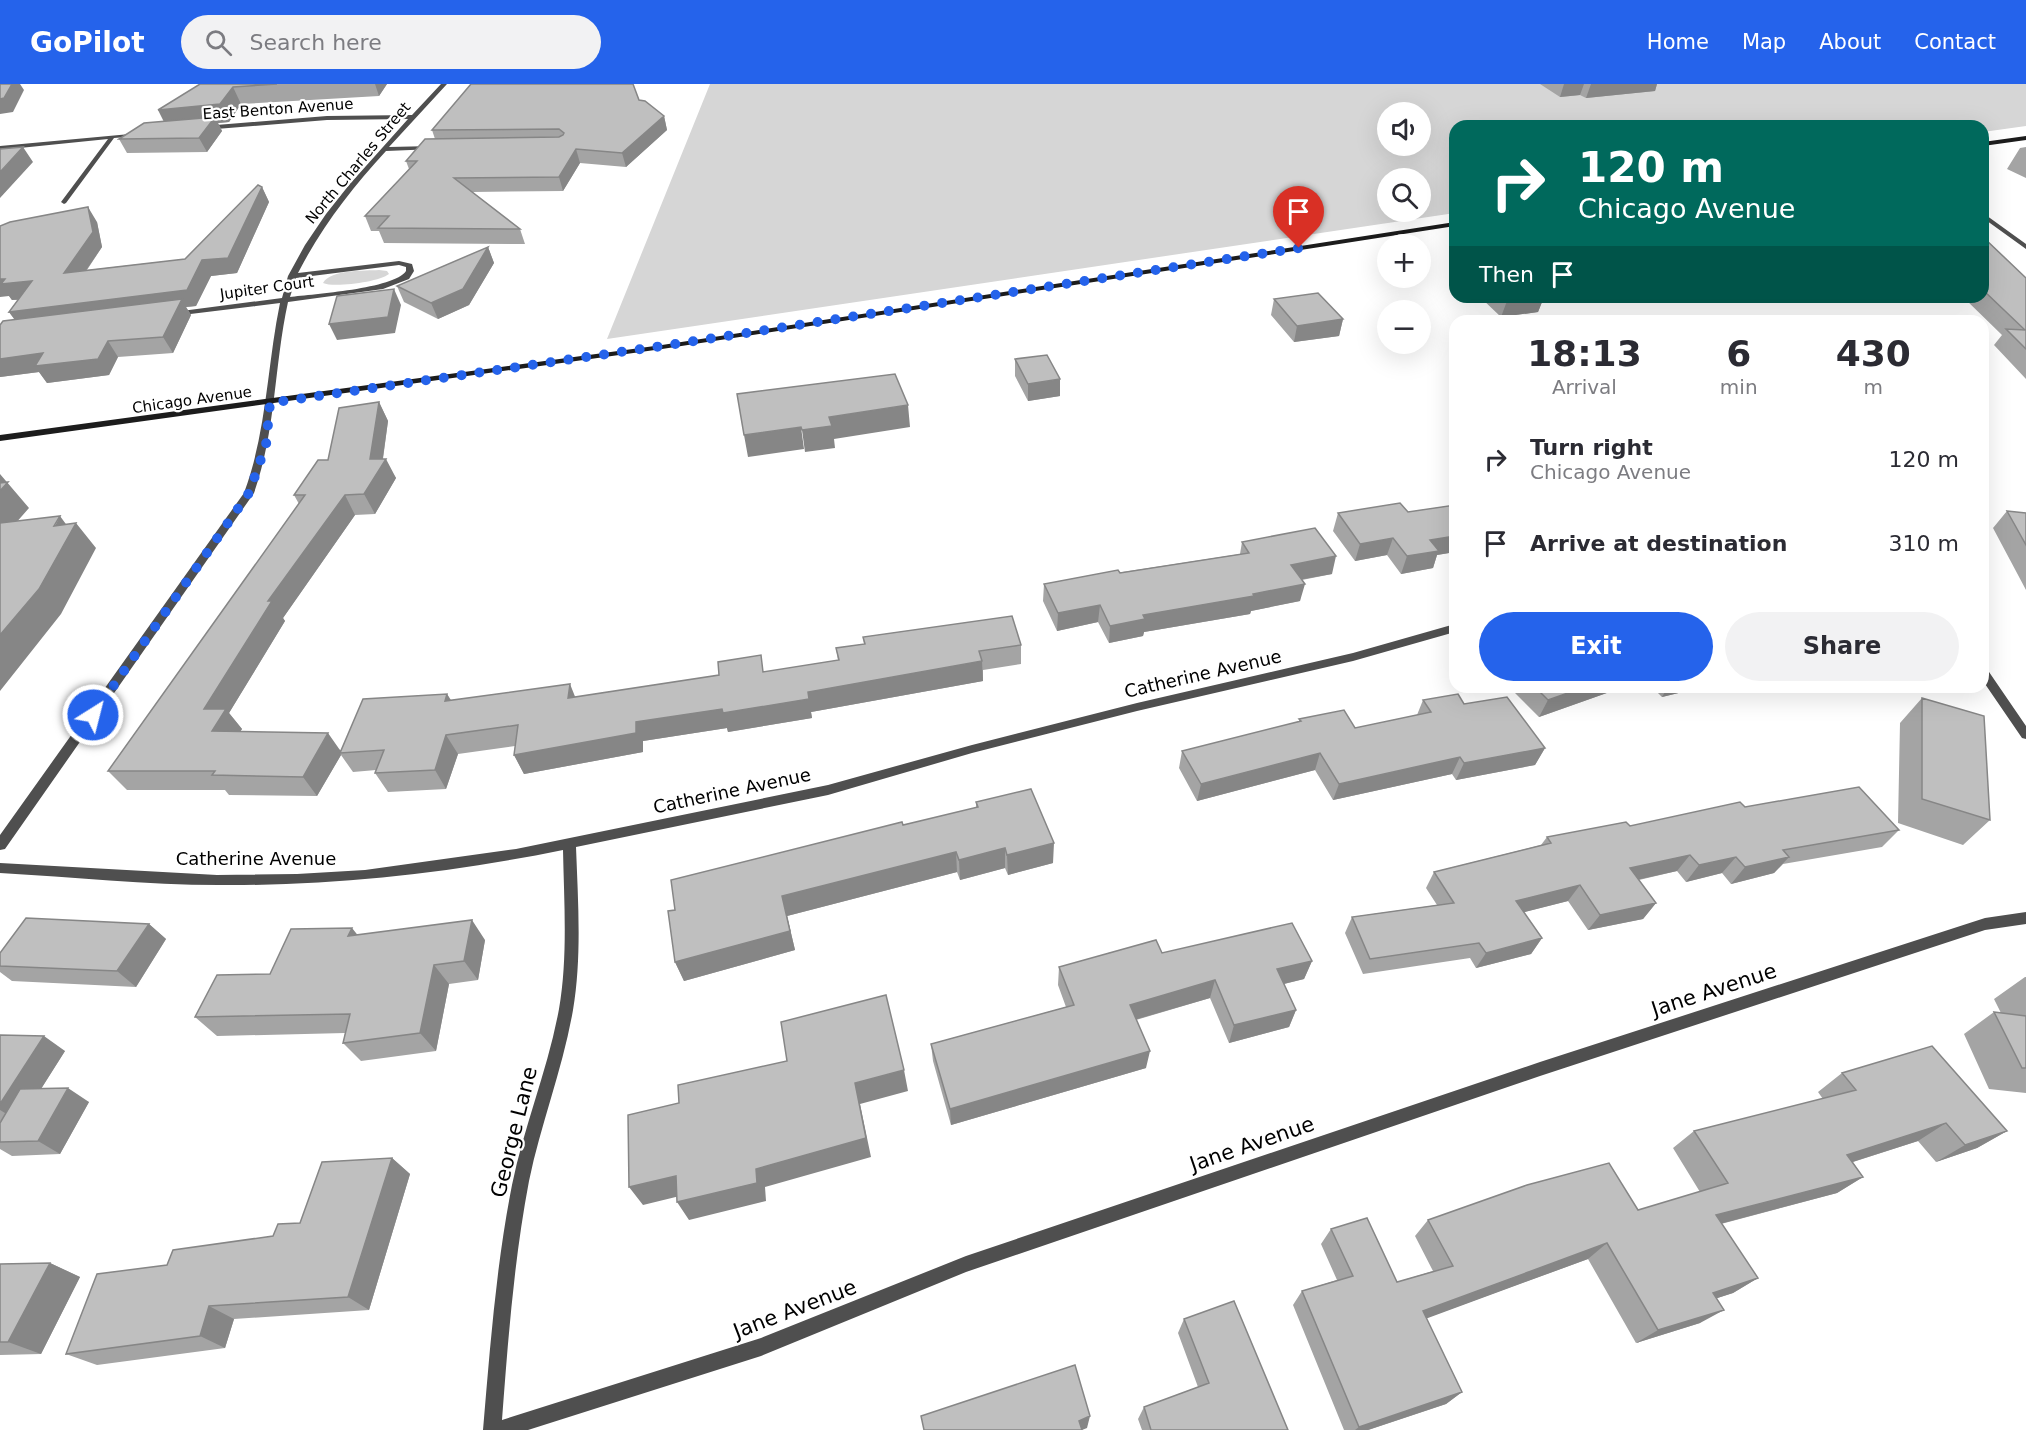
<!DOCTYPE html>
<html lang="en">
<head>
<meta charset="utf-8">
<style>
  :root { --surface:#fff; --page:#f2f2f3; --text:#2b2b33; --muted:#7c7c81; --accent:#2563eb }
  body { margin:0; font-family:"DejaVu Sans",sans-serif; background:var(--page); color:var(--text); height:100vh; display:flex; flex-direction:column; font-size:22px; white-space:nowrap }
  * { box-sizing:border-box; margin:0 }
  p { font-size:20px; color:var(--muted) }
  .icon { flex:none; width:33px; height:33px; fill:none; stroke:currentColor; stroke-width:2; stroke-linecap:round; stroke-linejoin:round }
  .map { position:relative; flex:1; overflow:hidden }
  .details { position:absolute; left:1449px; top:231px; width:540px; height:378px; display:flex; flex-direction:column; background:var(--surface); border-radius:18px; box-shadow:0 6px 24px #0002 }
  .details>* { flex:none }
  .guide { position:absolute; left:1449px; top:36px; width:540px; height:183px; border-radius:18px; box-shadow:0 6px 24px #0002; background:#00695c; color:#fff; overflow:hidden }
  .tools { position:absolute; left:1377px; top:18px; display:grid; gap:12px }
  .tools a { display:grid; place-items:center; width:54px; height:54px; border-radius:50%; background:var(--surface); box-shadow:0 6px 24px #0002; font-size:30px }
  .pin { position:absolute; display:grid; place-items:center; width:51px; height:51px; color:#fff; margin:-62px -26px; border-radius:50% 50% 50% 0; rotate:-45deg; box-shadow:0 0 6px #0007 }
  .pin .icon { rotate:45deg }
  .me { position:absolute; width:66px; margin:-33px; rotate:36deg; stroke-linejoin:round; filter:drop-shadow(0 0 4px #0008) }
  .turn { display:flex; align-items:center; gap:21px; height:126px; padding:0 30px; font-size:27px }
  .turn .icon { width:78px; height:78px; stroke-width:2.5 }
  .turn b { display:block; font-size:42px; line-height:51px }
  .then { display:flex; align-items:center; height:57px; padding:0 30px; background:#0003; gap:12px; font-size:22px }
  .eta { display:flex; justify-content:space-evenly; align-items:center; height:102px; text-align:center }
  .eta b { font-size:36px; font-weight:700; line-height:42px }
  .action { display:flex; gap:12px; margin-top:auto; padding:12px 30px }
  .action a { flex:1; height:69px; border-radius:36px; background:var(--accent); color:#fff; font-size:24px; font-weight:700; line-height:69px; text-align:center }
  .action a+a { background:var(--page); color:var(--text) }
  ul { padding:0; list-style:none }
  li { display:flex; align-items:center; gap:18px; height:84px; padding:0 30px }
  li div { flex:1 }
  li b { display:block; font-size:22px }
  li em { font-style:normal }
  header { display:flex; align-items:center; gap:36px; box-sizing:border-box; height:84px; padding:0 30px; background:var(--accent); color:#fff }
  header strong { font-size:28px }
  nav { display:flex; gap:33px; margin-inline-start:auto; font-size:21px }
  .search { width:420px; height:54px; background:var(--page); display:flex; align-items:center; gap:15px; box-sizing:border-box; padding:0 21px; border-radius:33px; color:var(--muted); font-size:22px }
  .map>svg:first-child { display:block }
</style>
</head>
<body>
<header>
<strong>GoPilot</strong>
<div class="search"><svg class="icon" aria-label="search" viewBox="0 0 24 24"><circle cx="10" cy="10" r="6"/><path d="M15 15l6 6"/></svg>Search here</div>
<nav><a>Home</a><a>Map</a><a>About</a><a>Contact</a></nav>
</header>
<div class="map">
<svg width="2026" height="1346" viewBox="0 0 2026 1346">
  <rect width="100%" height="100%" fill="#fff"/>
  <path fill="#d6d6d6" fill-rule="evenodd" d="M710,0H2026V42L1983,48V42H1455V129L607,255ZM1388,28H1420V62H1388ZM1388,94H1420V128H1388Z
    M379,186L387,187L389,190C379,198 334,204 323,199C331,185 365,187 379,186Z"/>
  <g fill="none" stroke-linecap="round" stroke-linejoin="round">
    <path fill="#4f4f4f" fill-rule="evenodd" d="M441,0H447L389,63L433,62L435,63V65L386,67C351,105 321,144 298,189L399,177L412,180L414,187L409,195L383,205L288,218C274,282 276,347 254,409L5,765L0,766V751L244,409C267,347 267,282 280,219L174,232L170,230L174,228L282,214L288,192L305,161L326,130L349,101L408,35L327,36L204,46L201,44L204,42L327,32L412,31ZM399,181L406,183V187C394,205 313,210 290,213L296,194Z
      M141,49L139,52L114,54L66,119L64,120L61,118L108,55L0,66V62Z
      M1983,129L2026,160V165L1983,134Z
      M1455,540V548L1353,577L1137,627L972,669L828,711L576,763C578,817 582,873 573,926C563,984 541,1039 529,1097C514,1176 508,1256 502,1336L761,1254L966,1172L1540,978L1985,834L2026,828V840L1985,846L1540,992L966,1188L761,1272L528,1346H483C490,1264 496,1182 512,1101C524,1042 548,985 559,925C568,873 564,818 563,766C450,789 334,802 219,801C146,801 73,793 0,789V779L217,791L297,790L365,786L516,765L828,701L972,661L1137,619L1353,569Z
      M1983,584L1987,585L2026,642V655L2022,654L1983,597Z"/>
    <path fill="#1c1c1c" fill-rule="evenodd" d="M2026,52V56L1983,62V58Z
      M1455,138V142L662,265L0,357V351L662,261Z"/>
  </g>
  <path fill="#a4a4a4" d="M200,0H387L379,12L241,20L229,38L218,39L222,47L207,68L127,69L119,55L164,38Z
    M1540,0H1657L1655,7L1586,14L1580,11L1560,13Z
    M639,16L664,32L667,46L626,83L580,79L563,107L472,108L520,145L525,160L384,159L379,147H371L365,132L409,85L406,77L435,55L432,46Z
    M2026,63V94L2007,85L2020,64Z
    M262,103L269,118L237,189L211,192L196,222L186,223L191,231L173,269L118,273L109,291L47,299L39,288L0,293V241L15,236L9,228L18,216H12L9,212L97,138L102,163L87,186L185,175Z
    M1983,153L2026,194V295L1994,261L2002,251L1963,213H1983Z
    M488,163L494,179L469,221L438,235L404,218L397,202Z
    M1480,213H1544L1538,228L1501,233Z
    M1274,215L1343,235L1339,252L1294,258L1271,231Z
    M1015,275L1060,312L1028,317L1015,292Z
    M379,318L388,337L383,375L396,394L375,430L355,431L283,534L285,537L229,629L242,645L240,647L341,666L447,610L451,616L575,613L765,588L838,576L836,564L864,560L863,553L1021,561V580L983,586V597L811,628L812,634L728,648L727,644L643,657V668L524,690L514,671L515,662L458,670L446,705L388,708L375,689L376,686L353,688L341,671L317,712L229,711L225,706H127L108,687L299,420L294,411L328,376Z
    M1455,421V468L1437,471L1433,484L1401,490L1387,471L1355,477L1333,447L1338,429L1408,428Z
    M2007,427L2026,429V506L1993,444Z
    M1242,458L1332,490L1302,496L1300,517L1251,527L1250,530L1144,548L1143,552L1109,559L1098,538L1057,547L1043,517L1044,500L1240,470Z
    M1509,603H1628L1618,605L1539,633Z
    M1652,603H1703L1662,613Z
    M1922,614L1990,736L1963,761L1898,739L1900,639Z
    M1423,616L1464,620L1545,664L1535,681L1456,696L1452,690L1333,716L1315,686L1197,717L1179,684L1182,667L1299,638V635L1355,644L1417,631Z
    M976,718L1053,779L1008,791L1005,784L960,796L957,788L787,832L795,866L684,897L675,878V826L903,741L976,724Z
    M1745,723L1899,746L1882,763L1783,780L1774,789L1731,800L1722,789L1686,798L1677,787L1639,796L1656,819L1643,835L1588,846L1568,817L1524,828L1542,854L1531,870L1476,884L1470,874L1363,890L1345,849L1352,833L1437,821L1426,804L1434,788L1541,761L1547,753L1630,742Z
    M149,840L166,855L136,903L12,897L0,888V869Z
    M358,851L485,856L478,896L449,900L436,967L361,977L343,959L345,949L217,952L195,933L270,890Z
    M1162,869L1312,877L1304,895L1284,900L1296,926L1289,943L1229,959L1210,914L1136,936L1146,984L951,1041L933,977L931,960L1066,923L1058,901L1059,883Z
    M2025,893H2026V1009L1989,1005L1964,950L1994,928L2001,929L1994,915Z
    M0,951L65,967L41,1005L89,1018L60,1070L12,1072L0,1065V1039L1,1037H0Z
    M1842,989L2007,1047L1977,1064L1936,1078L1918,1057L1853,1078L1863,1093L1837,1109L1721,1140L1758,1194L1733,1209L1717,1214L1700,1239L1636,1259L1588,1175L1426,1234L1462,1308L1446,1320L1368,1346H1344L1293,1221L1302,1207L1337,1196L1321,1160L1331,1145L1397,1198L1433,1187L1415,1152L1428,1136L1638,1126L1700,1108L1673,1064L1694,1047L1823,1015L1818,1008Z
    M392,1074L410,1090L369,1226L234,1235L225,1264L97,1281L66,1270L167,1181L273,1152L300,1139Z
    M50,1179L80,1193L41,1270L0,1271V1180Z
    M1184,1235L1288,1346H1142L1138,1335L1144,1323L1198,1303L1178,1249Z"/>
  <path fill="#868686" d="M12,0H20L24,6L13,28L0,30V15Z
    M375,0H387L379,12Z
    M1564,0H1584L1580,11L1560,13Z
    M1591,0H1657L1655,7L1586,14Z
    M233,3L241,20L229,38L218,39L222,47L207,68L199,54L167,44L158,26Z
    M664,32L667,46L626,83L622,69Z
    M23,63L33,78L0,114V88Z
    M576,65L580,79L563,107L559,93Z
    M262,103L269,118L237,189L211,192L196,222L186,223L191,231L173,269L163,253L21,244L9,228L202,176Z
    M88,123L97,138L102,163L74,204L64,189Z
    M488,163L494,179L469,221L438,235L431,219Z
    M0,195H5L32,197L43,213L12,216L9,212L0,213Z
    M394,205L401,221L395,249L337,256L329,240Z
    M1539,213H1544L1538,228L1501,233L1507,217Z
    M1343,235L1339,252L1294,258L1297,242Z
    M108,257L118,273L109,291L47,299L39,288L0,293V275Z
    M1060,295V312L1028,317V300Z
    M379,318L388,337L382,380L386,375L396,394L375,430L364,410Z
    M908,321L910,343L834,355L835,364L805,368L802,346L829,333Z
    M801,343L804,365L748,373L744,351Z
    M0,390L29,424L0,457Z
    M345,411L355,431L283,534L285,537L229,629L242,645L228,667L212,647L204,625L268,517Z
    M60,432L71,447L76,439L96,464L61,530L0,607V551Z
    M1455,452V468L1437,471L1433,484L1401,490L1407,472L1430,456Z
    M1393,454L1387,471L1355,477L1360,460Z
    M1336,472L1332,490L1287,498L1291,481Z
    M1305,500L1300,517L1251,527L1250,530L1144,548L1143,552L1109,559L1110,542L1143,531Z
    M1100,521L1098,538L1057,547L1058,529Z
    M982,577L983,597L811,628L812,634L728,648L727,644L643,657V668L524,690L514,671L636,638Z
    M570,600L578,620L568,614Z
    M1585,603H1628L1618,605L1539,633L1548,616Z
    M1668,603H1703L1662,613Z
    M447,610L458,629L445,617Z
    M328,649L342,669H340L341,671L317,712L303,693Z
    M446,651L458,670L446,705L435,686Z
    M1545,664L1535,681L1456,696L1464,679Z
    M1320,669L1315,686L1197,717L1201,700Z
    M1460,673L1452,690L1333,716L1339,700Z
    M1054,759L1053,779L1008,791L1007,771Z
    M1005,764V784L960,796L959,776Z
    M956,768L957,788L787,832L795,866L684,897L675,878L782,812Z
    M1690,771L1677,787L1618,800L1630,784Z
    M1736,773L1722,789L1686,798L1699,781Z
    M1789,773L1774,789L1731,800L1745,783Z
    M1580,801L1568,817L1506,833L1516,817Z
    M1656,819L1643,835L1588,846L1600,831Z
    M472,836L485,856L478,896L464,877Z
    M149,840L166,855L136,903L117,887Z
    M352,844L368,864L348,852Z
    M1542,854L1531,870L1476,884L1486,869Z
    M1312,877L1304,895L1271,903L1277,885Z
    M434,881L449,900L436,967L420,949Z
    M1215,896L1210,914L1127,938L1130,921Z
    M1296,926L1289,943L1229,959L1234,941Z
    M44,952L65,967L20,1038L0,1026V1020Z
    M1150,967L1146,984L951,1041L950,1025Z
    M904,986L908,1007L860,1020L871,1073L765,1103L766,1117L689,1136L677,1118L756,1085L855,999Z
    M68,1004L89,1018L60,1070L38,1057Z
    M1946,1039L1918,1057L1821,1088L1847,1071Z
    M2007,1047L1977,1064L1936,1078L1965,1061Z
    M392,1074L410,1090L369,1226L348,1213Z
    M676,1092L688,1110L643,1121L629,1103Z
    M1863,1093L1837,1109L1693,1147L1716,1131Z
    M1607,1159L1588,1175L1409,1241L1423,1227Z
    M50,1179L80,1193L41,1270L8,1258Z
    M1758,1194L1733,1209L1690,1223L1713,1209Z
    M209,1222L234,1235L225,1264L200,1252Z
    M1724,1226L1700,1239L1636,1259L1658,1246Z
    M1462,1308L1446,1320L1368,1346H1355L1359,1343Z
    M1090,1332L1087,1344L1082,1346L1079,1337Z"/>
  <path fill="#bfbfbf" stroke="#868686" stroke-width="1.5" d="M0,0H12L4,14L0,15Z
    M200,0H277L233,3L220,20L158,26Z
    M471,0H633L639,16L645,17L664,32L622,69L576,65L559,93L454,94L520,145L378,144L389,132H365L417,77H406L425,55L559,53L563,51L564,49L559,45L432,46Z
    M215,33L199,54L119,55L144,39Z
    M23,63L0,88V65Z
    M258,101L262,103L228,174L202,176L187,206L9,228L32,197L1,200L5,195H0V142L10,138L88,123L93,148L64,189L185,175Z
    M1983,153L2026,194V265L2006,245L2025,246L1983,206Z
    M488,163L463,205L431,219L397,202Z
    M394,205L388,233L329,240L337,212Z
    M1318,209L1343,235L1297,242L1274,215Z
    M1503,213H1539L1507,217Z
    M182,215L163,253L108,257L98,275L35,282L43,269L0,275V241L3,237Z
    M1047,271L1060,295L1028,300L1015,275Z
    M895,290L908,321L829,333L832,342L802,346L801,343L744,351L737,310Z
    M379,318L370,375H386L364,410L345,411L268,517H272L204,625H226L212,647L328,649L303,693L212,691L215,687H108L305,411H294L318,376H328L339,324Z
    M8,398L0,407V399Z
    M1400,419L1408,428L1455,421V452L1430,456L1439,467L1407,472L1393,454L1360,460L1338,429Z
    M2007,427L2026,429V461Z
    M60,432L54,442L76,439L39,505L0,551V439Z
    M1315,444L1336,472L1291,481L1305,500L1253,510L1254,512L1143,531L1145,535L1110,542L1100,521L1058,529L1044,500L1118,486L1120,489L1249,469L1242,458Z
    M1012,532L1021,561L979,567L982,577L808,608L809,615L723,629L722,625L636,638V649L514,671L518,641L446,651L435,686L375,689L384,666L340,669L363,615L447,610L445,617L570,600L568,614L719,591L718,578L761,571L763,588L839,576L836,564L865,560L863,553Z
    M1535,603H1585L1548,616Z
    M1458,610L1464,620L1507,613L1545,664L1464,679L1460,673L1339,700L1320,669L1201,700L1182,667L1301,637L1299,635L1344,626L1355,644L1431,628L1423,616Z
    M1922,614L1984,632L1990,736L1922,715Z
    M1859,703L1899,746L1783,766L1789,773L1745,783L1736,773L1699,781L1690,771L1630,784L1656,819L1600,831L1580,801L1516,817L1542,854L1486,869L1479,859L1370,875L1352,833L1454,819L1434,788L1551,759L1547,753L1626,738L1630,742L1740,718L1745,723Z
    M1031,705L1054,759L1007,771L1005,764L959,776L956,768L782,812L790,847L675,878L668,827L675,826L671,796L902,738L903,741L978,723L976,718Z
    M26,834L149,840L117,887L0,882V869Z
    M472,836L464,877L434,881L420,949L343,959L350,930L195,933L217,891L270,890L291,845L352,844L348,852Z
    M1292,839L1312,877L1277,885L1296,926L1234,941L1215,896L1130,921L1150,967L950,1025L931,960L1074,921L1059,883L1156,856L1162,869Z
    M886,911L904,986L855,999L866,1054L756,1085L757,1099L677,1118L676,1092L629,1103L628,1031L679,1019L678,1001L787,977L781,938Z
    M1994,928L2026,932V984H2022Z
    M0,951L44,952L0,1020Z
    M1932,962L2007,1047L1965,1061L1946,1039L1847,1071L1863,1093L1716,1131L1758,1194L1713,1209L1724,1226L1658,1246L1607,1159L1423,1227L1462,1308L1359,1343L1302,1207L1353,1192L1331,1145L1367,1134L1397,1198L1453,1182L1428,1136L1527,1101L1609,1079L1638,1126L1728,1099L1694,1047L1856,1006L1842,989Z
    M68,1004L38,1057L0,1058V1039L20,1005Z
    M392,1074L348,1213L209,1222L200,1252L66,1270L97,1190L167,1181L173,1166L273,1152L278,1140L300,1139L322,1078Z
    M50,1179L8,1258H0V1180Z
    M1234,1217L1288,1346H1151L1144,1323L1209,1299L1184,1235Z
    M1075,1281L1090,1332L1079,1337L1082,1346H924L921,1332Z"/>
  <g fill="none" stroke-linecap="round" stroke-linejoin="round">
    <path stroke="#2563eb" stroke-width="10" stroke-dasharray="0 18" d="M93,631L249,409L266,361L270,319L662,262L1299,164"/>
  </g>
  <g text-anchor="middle" stroke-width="4.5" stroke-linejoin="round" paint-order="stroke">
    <g font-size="15" fill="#000" stroke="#fff">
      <text transform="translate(278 25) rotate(-4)" y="5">East Benton Avenue</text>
      <text transform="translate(358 79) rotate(-50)" y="5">North Charles Street</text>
      <text transform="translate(267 204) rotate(-8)" y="5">Jupiter Court</text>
      <text transform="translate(192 316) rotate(-8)" y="5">Chicago Avenue</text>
    </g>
    <g font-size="18" fill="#000" stroke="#fff">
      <text transform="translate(1203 590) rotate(-13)" y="6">Catherine Avenue</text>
      <text transform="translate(732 707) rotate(-12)" y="6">Catherine Avenue</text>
      <text x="256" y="781">Catherine Avenue</text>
    </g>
    <g font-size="21" fill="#000" stroke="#fff">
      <text transform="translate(1714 906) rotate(-18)" y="7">Jane Avenue</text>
      <text transform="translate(514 1048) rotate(-76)" y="7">George Lane</text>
      <text transform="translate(1252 1060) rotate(-19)" y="7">Jane Avenue</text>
      <text transform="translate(795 1225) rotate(-21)" y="7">Jane Avenue</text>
    </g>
  </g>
</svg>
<div class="tools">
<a><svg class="icon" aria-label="sound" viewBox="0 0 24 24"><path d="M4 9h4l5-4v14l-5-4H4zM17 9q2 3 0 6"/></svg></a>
<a><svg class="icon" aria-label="search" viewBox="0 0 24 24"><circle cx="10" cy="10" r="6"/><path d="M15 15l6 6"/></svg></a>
<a>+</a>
<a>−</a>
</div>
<div class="pin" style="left:1299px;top:164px;background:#d93025"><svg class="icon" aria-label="arrive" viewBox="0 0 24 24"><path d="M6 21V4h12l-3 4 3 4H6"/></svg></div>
<svg class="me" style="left:93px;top:631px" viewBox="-20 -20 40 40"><circle r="17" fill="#2563eb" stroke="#fff" stroke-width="3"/><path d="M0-11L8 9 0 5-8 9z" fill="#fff"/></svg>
<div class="guide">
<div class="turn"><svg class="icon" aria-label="right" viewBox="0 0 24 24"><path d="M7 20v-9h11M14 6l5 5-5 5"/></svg><div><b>120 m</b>Chicago Avenue</div></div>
<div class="then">Then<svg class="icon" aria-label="arrive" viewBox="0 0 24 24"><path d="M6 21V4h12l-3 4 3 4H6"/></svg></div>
</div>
<section class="details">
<div class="eta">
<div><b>18:13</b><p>Arrival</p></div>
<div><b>6</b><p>min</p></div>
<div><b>430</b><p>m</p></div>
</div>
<ul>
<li><svg class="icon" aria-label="right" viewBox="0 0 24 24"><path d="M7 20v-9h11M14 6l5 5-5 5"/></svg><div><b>Turn right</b><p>Chicago Avenue</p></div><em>120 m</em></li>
<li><svg class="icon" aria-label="arrive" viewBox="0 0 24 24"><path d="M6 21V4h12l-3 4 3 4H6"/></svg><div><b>Arrive at destination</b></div><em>310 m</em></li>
</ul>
<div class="action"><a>Exit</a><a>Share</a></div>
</section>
</div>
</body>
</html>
